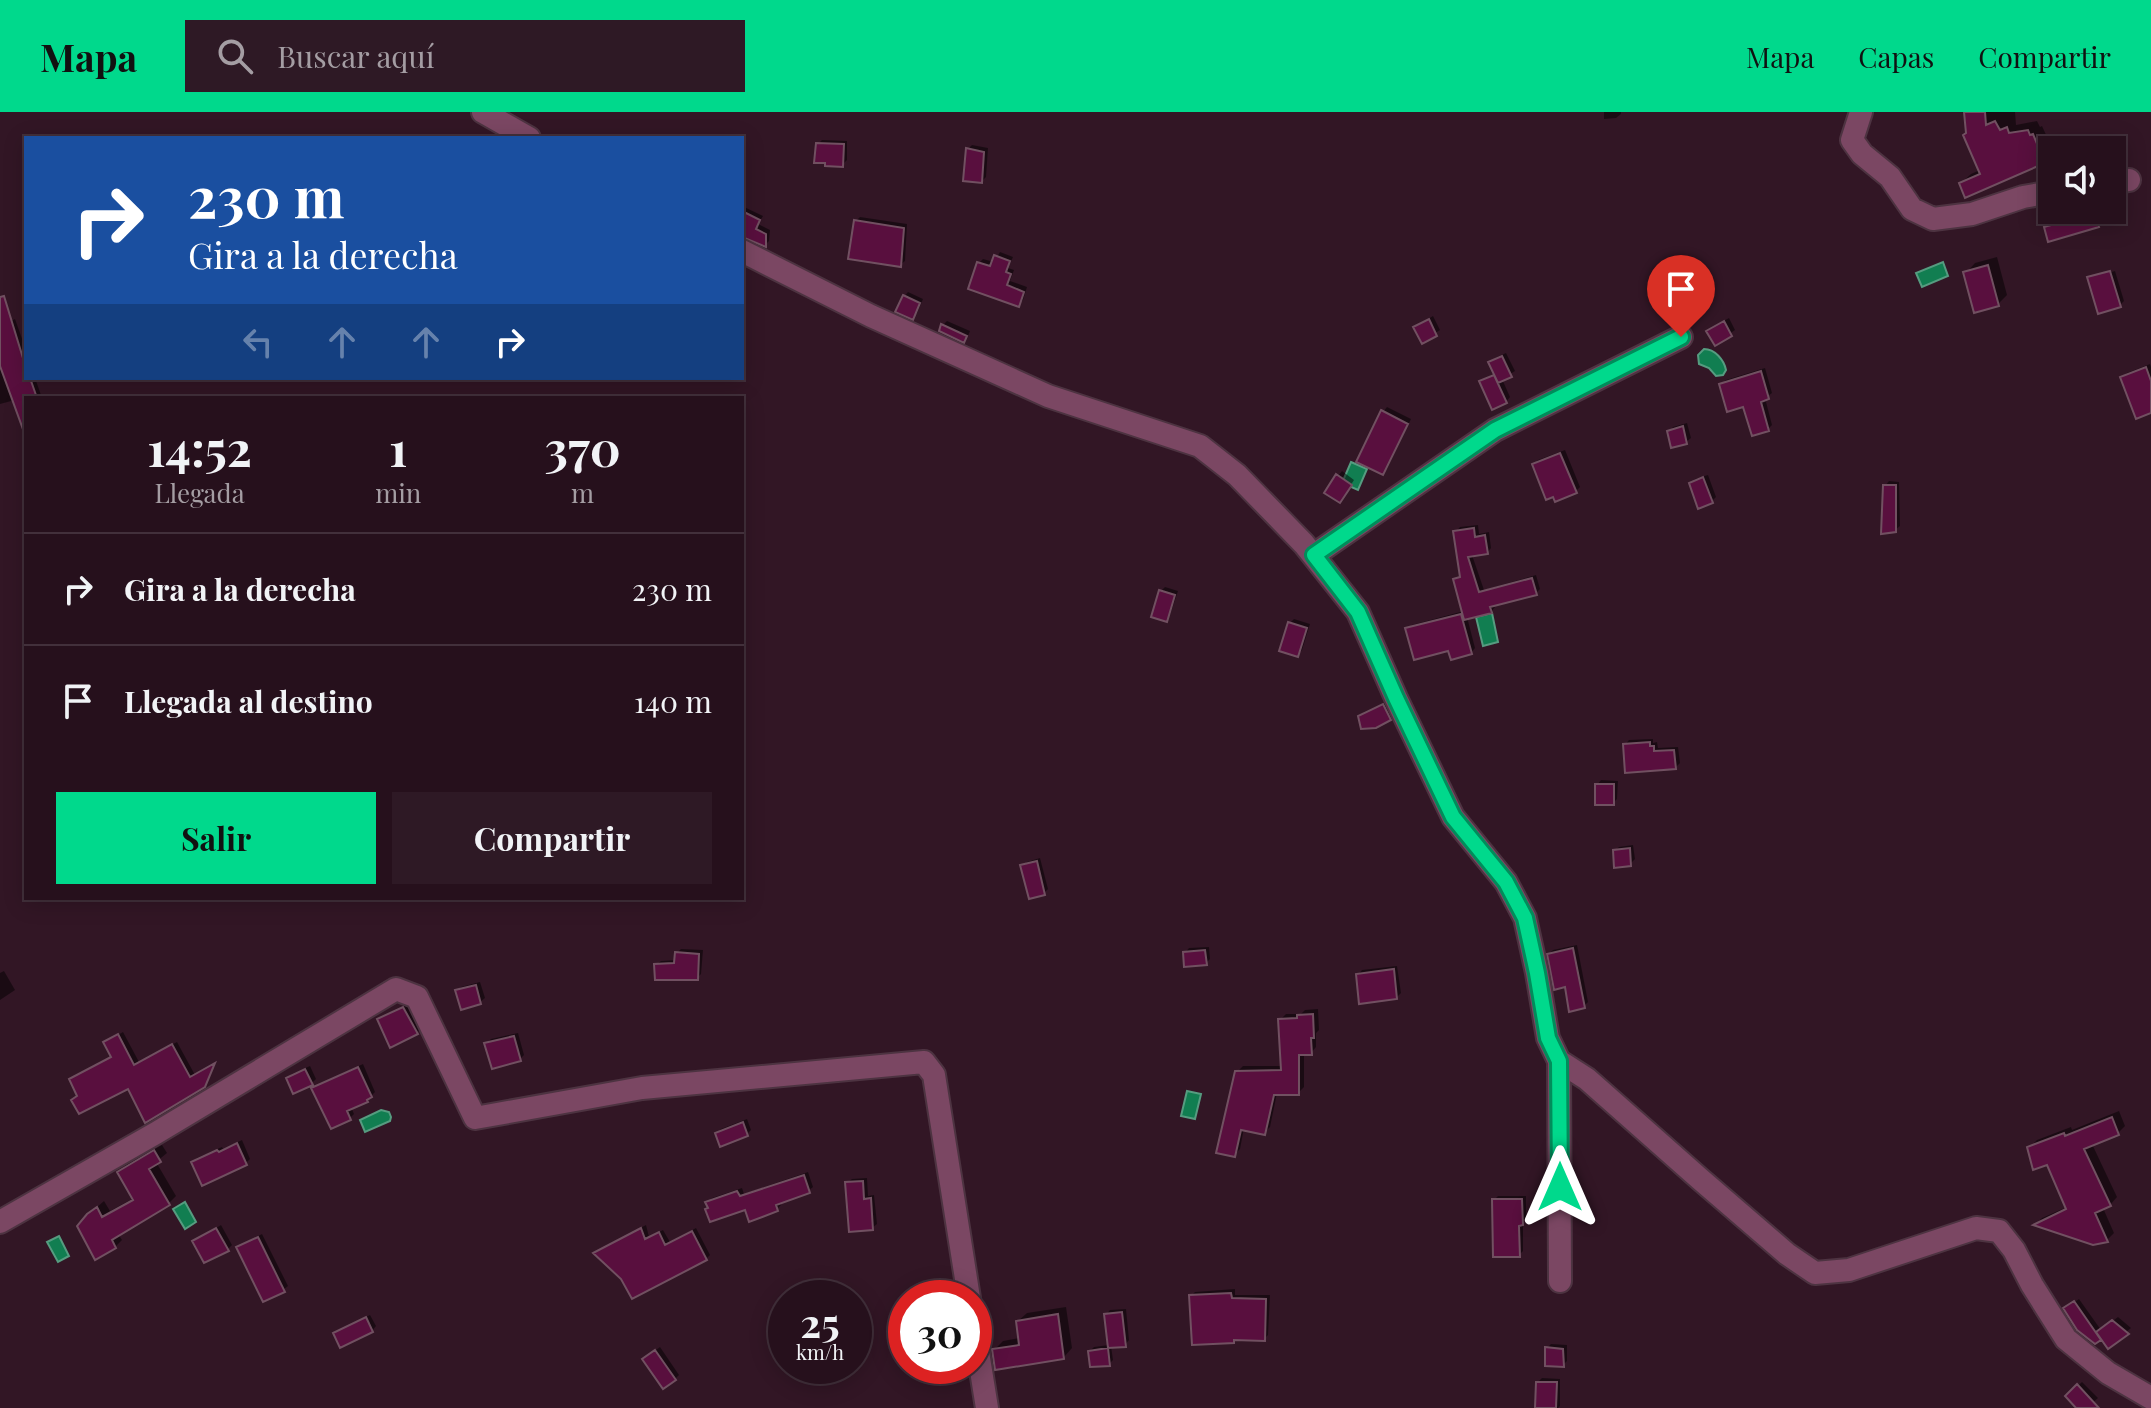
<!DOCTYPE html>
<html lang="es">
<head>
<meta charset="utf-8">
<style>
  :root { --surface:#26101c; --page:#2e1925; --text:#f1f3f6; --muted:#a49da3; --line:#42303b; --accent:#00d98c }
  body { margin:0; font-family:"Playfair Display",serif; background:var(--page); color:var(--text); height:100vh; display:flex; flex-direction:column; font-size:30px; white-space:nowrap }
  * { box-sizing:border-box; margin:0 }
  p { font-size:26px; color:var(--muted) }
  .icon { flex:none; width:44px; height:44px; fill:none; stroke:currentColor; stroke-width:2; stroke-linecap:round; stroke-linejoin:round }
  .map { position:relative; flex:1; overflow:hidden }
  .drawer { position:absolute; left:24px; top:284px; width:720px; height:504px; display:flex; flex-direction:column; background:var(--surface); border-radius:0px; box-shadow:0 4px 20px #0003,0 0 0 2px var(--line) }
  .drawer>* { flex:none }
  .top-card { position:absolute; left:24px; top:24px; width:720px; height:244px; border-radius:0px; box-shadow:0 4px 20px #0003,0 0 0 2px var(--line); background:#1a4fa0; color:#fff; overflow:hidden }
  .tools { position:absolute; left:2038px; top:24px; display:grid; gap:16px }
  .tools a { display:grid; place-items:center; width:88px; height:88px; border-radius:0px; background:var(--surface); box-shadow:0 4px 20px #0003,0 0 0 2px var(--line); font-size:40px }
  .speed { position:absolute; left:768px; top:1168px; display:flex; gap:16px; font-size:40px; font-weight:700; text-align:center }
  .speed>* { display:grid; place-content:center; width:104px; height:104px; border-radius:50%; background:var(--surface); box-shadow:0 4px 20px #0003,0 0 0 2px var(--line); line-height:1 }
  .speed small { font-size:20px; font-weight:400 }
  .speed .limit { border:12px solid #d22; background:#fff; color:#111 }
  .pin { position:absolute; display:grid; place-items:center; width:68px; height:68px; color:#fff; margin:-82px -34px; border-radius:50% 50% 50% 0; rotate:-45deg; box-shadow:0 0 8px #0007 }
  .pin .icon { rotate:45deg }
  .me { position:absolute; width:88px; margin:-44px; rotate:0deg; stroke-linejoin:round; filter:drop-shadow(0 0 6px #0008) }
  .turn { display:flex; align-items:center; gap:28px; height:168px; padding:0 32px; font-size:36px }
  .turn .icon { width:104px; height:104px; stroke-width:2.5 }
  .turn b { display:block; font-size:56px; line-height:68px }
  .lanes { display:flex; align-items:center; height:76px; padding:0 32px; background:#0003; justify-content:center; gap:40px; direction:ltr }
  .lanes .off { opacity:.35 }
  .eta { display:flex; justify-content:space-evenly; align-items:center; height:136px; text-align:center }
  .eta b { font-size:48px; font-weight:700; line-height:56px }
  .action { display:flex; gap:16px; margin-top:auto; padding:16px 32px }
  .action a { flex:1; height:92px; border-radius:0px; background:var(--accent); color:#111; font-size:32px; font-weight:700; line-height:92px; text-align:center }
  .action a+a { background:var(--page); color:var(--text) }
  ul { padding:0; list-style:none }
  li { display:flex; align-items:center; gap:24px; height:112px; padding:0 32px; border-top:2px solid var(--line) }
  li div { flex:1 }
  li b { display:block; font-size:30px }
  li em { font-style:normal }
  header { display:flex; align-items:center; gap:48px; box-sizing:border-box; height:112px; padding:0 40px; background:var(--accent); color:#111 }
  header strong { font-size:38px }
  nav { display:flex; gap:44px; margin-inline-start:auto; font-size:28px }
  .search { width:560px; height:72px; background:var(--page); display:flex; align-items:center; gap:20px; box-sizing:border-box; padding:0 28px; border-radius:0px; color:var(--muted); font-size:30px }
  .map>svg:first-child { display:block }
</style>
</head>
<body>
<header>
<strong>Mapa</strong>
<div class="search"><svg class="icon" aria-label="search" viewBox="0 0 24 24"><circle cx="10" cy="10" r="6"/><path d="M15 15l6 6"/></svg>Buscar aquí</div>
<nav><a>Mapa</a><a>Capas</a><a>Compartir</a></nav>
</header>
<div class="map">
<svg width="2151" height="1296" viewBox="0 0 2151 1296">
  <rect width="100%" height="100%" fill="#321625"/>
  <path fill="#117e51" stroke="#569c80" stroke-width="2" d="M1943,150L1948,164L1922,175L1916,161Z
    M1704,237C1715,237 1724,248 1726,258L1723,263L1716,264L1709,256L1699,252L1698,243Z
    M1351,350L1367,357L1358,378L1342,371Z
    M1492,501L1498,530L1483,534L1476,505Z
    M1187,979L1201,982L1195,1007L1181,1004Z
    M381,998L389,1000L391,1005L390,1009L365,1020L360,1008Z
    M185,1090L196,1110L185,1117L173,1097Z
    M59,1124L69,1144L58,1150L47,1130Z"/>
  <path fill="#0007" d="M1604,0H1621V2L1616,6L1604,7Z
    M1967,0H2015L2016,13L2037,9L2040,15L2042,14L2053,38L2052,42L2044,49L1961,71L1971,62L1980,58L1968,20Z
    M822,28L847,29V48L842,53L827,49L818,32Z
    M972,33L988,36L986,65L982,69L968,37Z
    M742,94L763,104L758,112L770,118L769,129L765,133L742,124Z
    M2099,98L2102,109L2098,113L2046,116L2050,112Z
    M860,105L907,112L905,149L900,153L856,109Z
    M1000,140L1013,145L1008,156L1014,158L1010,169L1027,175L1023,188L1018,193L979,151L983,147L994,150Z
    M1997,145L2007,183L1998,192L1966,161L1975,151Z
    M2115,159L2124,189L2120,193L2089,166L2091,164V166Z
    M908,180L923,187L917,201L913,205L904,185Z
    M1433,204L1440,218L1423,229L1415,215Z
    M1729,206L1735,218L1716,231L1713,215Z
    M15,207L26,238V266H35L41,283L39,286H26V292L15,288L0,292V214Z
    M947,209L970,219L968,224L964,228L941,218L943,213Z
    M1506,241L1515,259L1502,267L1510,285L1506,290L1481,270L1495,261L1490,250L1495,246Z
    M2150,252L2151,255V299L2122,265L2127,261Z
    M1765,256L1772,281L1765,286L1772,313L1768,317L1745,292L1721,272L1726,268Z
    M1387,295L1411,307L1387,357L1383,361V300Z
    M1687,311L1691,326L1686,330L1669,320L1673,315Z
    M1565,338L1580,375L1575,380L1554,382L1534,352L1538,348Z
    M1342,359L1354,368L1343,385L1338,364Z
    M1708,363L1716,385L1712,389L1691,372L1695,367Z
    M1889,369L1899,370L1900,414L1895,418L1885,374Z
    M1478,413L1479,422L1489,420L1491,436L1487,441L1472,443L1484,478L1536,463L1540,477L1536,481L1494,492L1495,495L1491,500L1467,505L1475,536L1471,541L1450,537L1408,517L1412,513L1464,499L1455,468L1461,463L1456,420L1460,415Z
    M1165,475L1178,479L1170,503L1166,507L1161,479Z
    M1294,507L1310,512L1302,538L1298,543L1290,511Z
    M1388,589L1394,602L1390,607L1360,604L1364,600Z
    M1653,627V631L1657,630L1658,636L1678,635L1680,651L1676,655L1625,633L1629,628Z
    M1601,668L1618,669L1617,687L1613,691L1597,673Z
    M1633,733L1635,747L1630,752L1615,739L1619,735Z
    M1040,746L1048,777L1044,781L1023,754L1027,750Z
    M1577,833L1588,890L1584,894L1566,873L1549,842L1553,838Z
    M1209,835L1210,847L1206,851L1185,841L1189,836Z
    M681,837L703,838L701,862L697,866L656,853L661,849L677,848V841Z
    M1397,854L1401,881L1397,885L1358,863L1362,858Z
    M4,859L15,878L0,888V861Z
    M480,870L485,886L480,890L457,879L461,875Z
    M408,892L421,916L417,921L379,908L383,904Z
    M1318,897L1319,918L1316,921V935L1311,941H1304V975L1298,981H1277L1270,1015L1264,1021L1244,1016L1240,1037L1234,1043L1237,960L1243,954H1282L1280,908L1286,902H1301L1305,898Z
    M123,920L139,950L177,930L195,963L216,950L208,969L203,974H129L79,982L71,967L75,963L113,944L106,930Z
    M518,921L524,943L520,947L487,931L491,927Z
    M363,952L375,980L367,988L351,995L354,1002L350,1006L314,977L318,973Z
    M310,954L316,967L312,971L288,966L292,962Z
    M2119,999L2125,1014L2117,1022L2092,1032L2117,1085L2110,1093L2103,1096L2114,1121L2107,1128L2036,1112L2042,1106L2067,1095L2048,1051L2030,1035L2037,1028L2071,1015L2072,1018Z
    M747,1007L751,1018L747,1022L717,1021L721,1017Z
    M242,1028L250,1047L246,1051L193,1050L197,1046L222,1035L223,1037Z
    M162,1033L167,1041L156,1050L176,1084L169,1091L118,1122L122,1128L115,1135L88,1103L104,1089L110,1099L134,1086L119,1060L126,1053Z
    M808,1060L813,1075L808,1079L780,1090L781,1093L777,1097L709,1096L708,1090L712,1086L742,1076L744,1082Z
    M867,1066L868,1084L874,1083L877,1112L872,1116L847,1071L852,1067Z
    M1498,1084H1526V1107L1523,1111V1139L1519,1143L1494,1088Z
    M221,1113L232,1133L228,1137L194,1130Z
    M646,1113L649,1125L663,1118L670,1130L696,1116L710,1143L706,1147L596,1140Z
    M262,1122L288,1174L283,1178L239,1136L243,1132Z
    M1235,1177V1183H1270L1268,1223L1264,1227L1237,1226L1233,1229L1191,1184L1195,1180Z
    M2079,1187L2101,1218L2118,1205L2131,1216L2109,1234L2102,1224L2095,1230L2070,1193Z
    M1066,1195L1072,1236L1064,1245L994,1238L1003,1229L1020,1226L1018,1209L1027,1201Z
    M1126,1197L1129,1228L1125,1233L1111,1234L1113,1248L1109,1252L1090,1239L1094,1235L1109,1233L1106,1203L1110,1198Z
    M370,1203L376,1214L372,1219L335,1222L340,1218Z
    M1551,1232L1567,1233V1249L1563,1253L1547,1236Z
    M660,1235L679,1263L675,1267L649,1243Z
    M1542,1266L1560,1267V1294L1558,1296H1537L1538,1270Z
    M2082,1270L2098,1286L2087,1296H2078L2067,1284Z"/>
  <path fill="#590f3e" stroke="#715061" stroke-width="2" d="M1964,0H1985L1986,13L1995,9L2000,18L2007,15L2009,21L2028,18L2030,23L2033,22L2045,51L1965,86L1959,71L1980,62L1963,23L1966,21Z
    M816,31L844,32L843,55L825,54V51H814Z
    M966,36L984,40L982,71L963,69Z
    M742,99L760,108L756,117L766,122V135L742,125Z
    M2094,101L2099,115L2048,130L2044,115Z
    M854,108L904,116L901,155L848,147Z
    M994,143L1010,149L1006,160L1011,162L1007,173L1024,180L1019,195L968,177L977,150L990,154Z
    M1988,153L1999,194L1974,201L1963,160Z
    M2110,159L2121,195L2098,202L2087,165Z
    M903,183L920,191L913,208L895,200Z
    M4,184L26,256V266H30L37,286H26V319L24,320L0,254V185Z
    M1429,207L1437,224L1422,232L1413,215Z
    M1724,209L1732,224L1715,234L1706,219Z
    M941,212L967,224L964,231L939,219Z
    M1502,244L1512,265L1498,271L1488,250Z
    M2146,255L2151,269V301L2136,307L2120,265Z
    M1761,259L1769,287L1761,290L1769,319L1752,324L1743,295L1727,300L1719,272Z
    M1494,263L1507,291L1492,298L1479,269Z
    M1381,298L1408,312L1383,363L1356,350Z
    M1683,314L1687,332L1671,336L1667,319Z
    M1560,341L1577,381L1555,390L1553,385L1546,388L1532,352Z
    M1336,362L1352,373L1340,391L1324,381Z
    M1703,365L1713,391L1698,397L1689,371Z
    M1883,373H1896V420L1881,422Z
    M1474,416L1475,425L1485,423L1488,442L1468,445L1479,480L1532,466L1537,483L1490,495L1492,501L1464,508L1453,467L1460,465L1453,419Z
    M1159,478L1175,483L1167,510L1151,505Z
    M1461,502L1472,542L1451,548L1448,539L1414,548L1405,516Z
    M1288,510L1307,516L1298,545L1279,539Z
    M1383,592L1391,608L1376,616L1361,617L1358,604Z
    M1650,630V634H1654V639L1674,638L1676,657L1625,661L1623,632Z
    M1595,672H1614V693H1595Z
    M1630,736L1631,754L1614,756L1613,738Z
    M1037,749L1045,783L1029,787L1020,753Z
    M1573,836L1585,896L1569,900L1565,875L1554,878L1547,842Z
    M1205,838L1207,853L1184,855L1183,840Z
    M675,840L699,842L698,868H655L654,852L674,851Z
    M1394,857L1397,887L1359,892L1356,862Z
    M476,873L481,892L461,898L455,878Z
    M403,895L418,922L390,936L377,907Z
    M1313,902L1314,926H1311L1312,943H1299V983H1274L1265,1023L1241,1018L1235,1045L1216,1041L1235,959L1281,958L1278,907L1297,906V903Z
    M118,922L134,953L172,932L190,965L215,951L205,975L145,1011L128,977L79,1002L71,988L77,984L69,967L111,945L103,930Z
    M514,924L521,949L492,957L484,931Z
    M358,955L372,985L367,988L368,990L347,999L351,1008L331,1017L311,976Z
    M305,957L313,973L293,982L286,966Z
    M2112,1005L2119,1023L2084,1037L2111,1094L2095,1101L2108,1130L2093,1133L2033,1113L2066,1097L2047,1053L2033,1058L2027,1035L2064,1021L2065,1024Z
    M743,1010L748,1024L720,1035L715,1021Z
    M237,1031L247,1053L202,1074L191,1050L217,1038L219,1040Z
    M154,1038L161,1050L149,1057L170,1093L112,1128L116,1136L95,1148L77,1114L87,1102L97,1095L102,1105L133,1088L117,1060Z
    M804,1063L810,1081L776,1093L778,1099L749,1110L745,1098L710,1110L705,1097L708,1096L705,1090L737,1079L740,1084Z
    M863,1069L864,1087L871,1086L873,1118L849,1120L845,1070Z
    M1492,1087H1522L1523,1113L1519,1114L1520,1145H1493Z
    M216,1116L229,1139L204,1151L192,1129Z
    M641,1116L645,1127L659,1120L665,1133L692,1119L707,1148L632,1187L621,1167L593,1141Z
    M258,1125L285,1180L263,1190L236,1135Z
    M1231,1181L1232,1186L1266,1187L1265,1229L1234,1228V1231L1192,1233L1189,1183Z
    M2074,1189L2101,1228L2095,1232L2077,1218L2063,1196Z
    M1122,1200L1126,1235L1108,1236L1104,1202Z
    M1058,1202L1064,1247L995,1258L992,1237L1019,1233L1016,1209Z
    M366,1205L373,1220L340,1236L333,1221Z
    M2112,1208L2129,1222L2108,1237L2096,1220Z
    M1545,1235L1563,1237L1564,1255L1545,1254Z
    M1108,1236L1110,1254L1090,1255L1088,1239Z
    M655,1238L676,1268L663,1277L642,1247Z
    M1536,1270H1557L1556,1296H1535Z
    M2077,1272L2099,1296H2076L2065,1284Z"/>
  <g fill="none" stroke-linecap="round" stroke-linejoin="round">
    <defs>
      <path id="minor" d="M483,0L529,26
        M1861,0L1852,28L1862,42L1890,65L1912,97L1933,107L1972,102L2023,85L2052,80
        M2112,71L2129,68
        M742,139L871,204L1048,284L1200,334L1237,363L1304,432L1358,500L1396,586L1453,705L1506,770L1525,806L1537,861L1548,926L1559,949L1587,967L1700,1067L1787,1142L1815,1161L1849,1158L1976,1116L1999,1119L2014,1138L2032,1173L2066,1227L2108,1261L2151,1286
        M1314,443L1495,318L1681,225
        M1559,949L1560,1169
        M0,1110L156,1021L396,877L417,885L475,1006L642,976L924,950L934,963L969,1186
        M974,1215L987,1296"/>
    </defs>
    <use href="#minor" stroke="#4d3341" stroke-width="26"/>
    <use href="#minor" stroke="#7b4763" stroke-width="22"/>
  </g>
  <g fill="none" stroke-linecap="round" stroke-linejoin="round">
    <defs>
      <path id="route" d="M1560,1075L1559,949L1548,926L1537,861L1525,806L1506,770L1453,705L1396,586L1358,500L1314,443L1495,318L1681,225"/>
    </defs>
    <use href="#route" stroke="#008d5b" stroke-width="20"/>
    <use href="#route" stroke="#00d98c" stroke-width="14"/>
  </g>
</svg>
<div class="tools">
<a><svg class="icon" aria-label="sound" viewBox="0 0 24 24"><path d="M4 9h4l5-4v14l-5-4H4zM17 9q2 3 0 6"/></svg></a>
</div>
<div class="speed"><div>25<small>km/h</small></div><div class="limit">30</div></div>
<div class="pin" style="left:1681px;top:225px;background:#d93025"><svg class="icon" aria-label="arrive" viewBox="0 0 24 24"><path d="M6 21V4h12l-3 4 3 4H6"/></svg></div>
<svg class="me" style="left:1560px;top:1075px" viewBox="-20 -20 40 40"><path d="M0-17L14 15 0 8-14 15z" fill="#00d98c" stroke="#fff" stroke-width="4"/></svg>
<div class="top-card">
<div class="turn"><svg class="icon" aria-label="right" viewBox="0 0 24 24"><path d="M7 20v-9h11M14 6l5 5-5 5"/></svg><div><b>230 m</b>Gira a la derecha</div></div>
<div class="lanes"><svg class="icon off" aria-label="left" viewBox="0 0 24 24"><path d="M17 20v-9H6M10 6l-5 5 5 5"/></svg><svg class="icon off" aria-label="ahead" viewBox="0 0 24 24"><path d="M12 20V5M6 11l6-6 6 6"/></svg><svg class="icon off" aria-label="ahead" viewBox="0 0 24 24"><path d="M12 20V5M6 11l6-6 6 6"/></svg><svg class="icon" aria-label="right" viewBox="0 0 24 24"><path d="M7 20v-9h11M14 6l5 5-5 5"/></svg></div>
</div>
<section class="drawer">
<div class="eta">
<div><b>14:52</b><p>Llegada</p></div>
<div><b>1</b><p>min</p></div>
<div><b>370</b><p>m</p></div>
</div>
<ul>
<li><svg class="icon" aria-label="right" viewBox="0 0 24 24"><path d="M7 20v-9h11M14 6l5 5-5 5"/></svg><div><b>Gira a la derecha</b></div><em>230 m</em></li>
<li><svg class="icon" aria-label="arrive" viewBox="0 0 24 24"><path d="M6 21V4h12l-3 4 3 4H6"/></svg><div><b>Llegada al destino</b></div><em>140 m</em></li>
</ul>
<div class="action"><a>Salir</a><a>Compartir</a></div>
</section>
</div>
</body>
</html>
